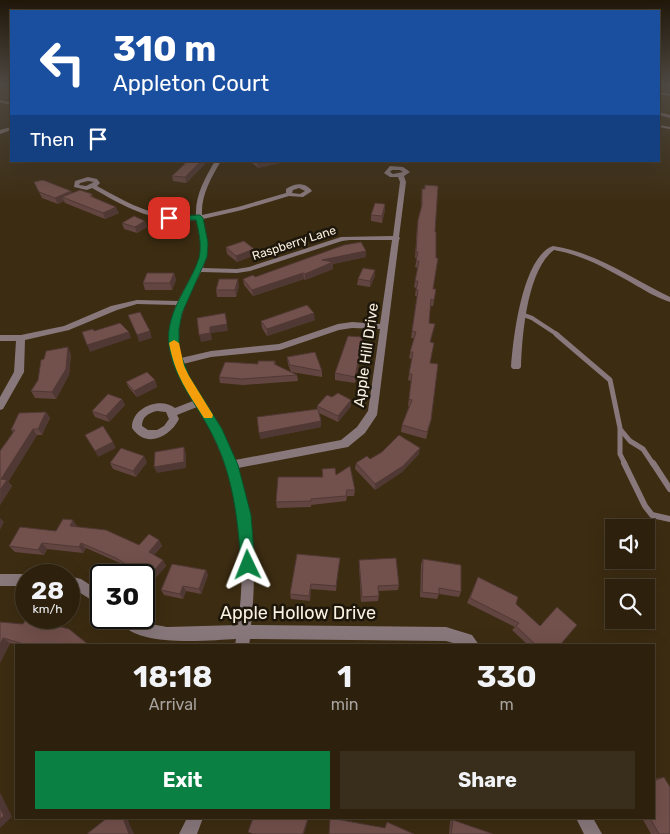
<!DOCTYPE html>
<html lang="en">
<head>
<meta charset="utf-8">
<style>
  :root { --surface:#2d210e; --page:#392e1c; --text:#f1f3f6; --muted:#a7a39e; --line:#483e2e; --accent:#0b8043 }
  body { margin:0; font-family:Rubik,sans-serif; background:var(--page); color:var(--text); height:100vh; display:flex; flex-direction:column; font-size:19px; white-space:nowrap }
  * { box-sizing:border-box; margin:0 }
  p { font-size:16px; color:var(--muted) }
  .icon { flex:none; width:28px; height:28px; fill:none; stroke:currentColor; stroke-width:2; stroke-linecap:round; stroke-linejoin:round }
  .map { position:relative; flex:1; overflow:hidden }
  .drawer { position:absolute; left:15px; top:644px; width:640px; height:175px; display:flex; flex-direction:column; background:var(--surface); border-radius:0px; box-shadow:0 5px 20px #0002,0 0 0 1px var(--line) }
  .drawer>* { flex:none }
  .hud { position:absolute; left:10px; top:10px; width:650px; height:152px; border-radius:0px; box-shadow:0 5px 20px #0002,0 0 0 1px var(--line); background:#1a4fa0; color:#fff; overflow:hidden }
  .fabs { position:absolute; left:605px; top:519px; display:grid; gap:10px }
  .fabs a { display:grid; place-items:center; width:50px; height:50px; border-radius:0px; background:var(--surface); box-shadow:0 5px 20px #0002,0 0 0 1px var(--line); font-size:25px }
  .speed { position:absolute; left:15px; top:564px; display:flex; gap:10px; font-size:25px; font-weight:700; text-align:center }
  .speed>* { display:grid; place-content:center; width:65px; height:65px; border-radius:50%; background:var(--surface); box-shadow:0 5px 20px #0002,0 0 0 1px var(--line); line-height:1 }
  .speed small { font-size:12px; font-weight:400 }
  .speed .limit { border:2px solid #111; border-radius:8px; background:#fff; color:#111 }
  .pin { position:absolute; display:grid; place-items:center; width:42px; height:42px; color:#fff; margin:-21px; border-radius:10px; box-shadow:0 2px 8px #0006 }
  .me { position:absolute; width:55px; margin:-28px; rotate:358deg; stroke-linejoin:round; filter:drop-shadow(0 0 4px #0008) }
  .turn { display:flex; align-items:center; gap:18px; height:105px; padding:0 20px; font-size:22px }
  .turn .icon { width:65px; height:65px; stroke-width:2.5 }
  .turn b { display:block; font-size:35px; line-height:42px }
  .then { display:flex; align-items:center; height:48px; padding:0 20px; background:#0003; gap:10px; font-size:19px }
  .eta { display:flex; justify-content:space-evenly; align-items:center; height:85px; text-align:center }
  .eta b { font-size:30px; font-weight:700; line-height:35px }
  .button { display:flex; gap:10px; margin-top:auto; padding:10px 20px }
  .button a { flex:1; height:58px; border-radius:0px; background:var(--accent); color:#fff; font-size:20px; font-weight:700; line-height:58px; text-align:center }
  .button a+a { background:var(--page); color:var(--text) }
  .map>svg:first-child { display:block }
</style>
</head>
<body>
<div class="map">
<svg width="670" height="834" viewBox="0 0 670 834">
  <rect width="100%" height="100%" fill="#3c2c12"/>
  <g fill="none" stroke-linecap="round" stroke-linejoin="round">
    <path stroke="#88787c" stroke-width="4" d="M521,314L532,318L558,335"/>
    <path stroke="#88787c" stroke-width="5" d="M556,334L610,380L620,428V454L625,464
      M620,429L630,441L643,449L653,464"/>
    <path stroke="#88787c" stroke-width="6" d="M624,463L645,506L652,515L670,519
      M653,463L670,489"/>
    <path fill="#88787c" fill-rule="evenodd" d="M659,92L670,94V96L659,94Z
      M0,100L11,103V105L0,102Z
      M659,112L670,115V118L659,115Z
      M659,125L670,127V129L659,127Z
      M11,127V130L0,134V130Z
      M215,161H221C211,178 201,195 202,215L238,207L286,193V189C295,183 305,182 312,191L303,197L289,196L242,210L203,219L208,250L203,268L237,269L249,267L341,237L393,236L400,182L398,177H390L384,173L390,166L403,167L410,172L404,176L406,182L399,237L400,238L399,240L377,415L365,433L348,447L238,468C254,519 257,572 251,625L446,627L472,635L479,645H460L446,641L250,639L249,645H235L236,639C210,640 129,649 119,618H137L145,623L167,627L238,625C248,547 239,474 197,407L177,415L179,419C170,437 146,449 132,428C131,408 160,396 175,408L193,401C174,371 162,340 176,305L137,304L117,310L69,330L25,340L24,372L3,409L0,410V397L14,372L16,341H0V335H21L64,326L111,306L137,300L178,301L196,267L200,255V240L197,220C155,224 127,208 92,188L87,190L74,187L75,181L88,177L97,179L100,183L97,186C130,204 156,220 196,216C195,195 205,178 215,161ZM392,170H400L403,172L393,174L390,172ZM88,181L94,182L86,186L79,185L80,183ZM299,188L305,191L300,194L292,193L293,190ZM350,240H392L380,324L352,322L338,324L279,344L211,351L181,358C173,325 186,301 201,272L237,273L250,271L342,241ZM352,328L380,329L368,411L357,427L341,440L235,460L225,438L203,399H201L190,381L183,364L211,357L280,350L339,330ZM157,411L166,412L169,419L164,426L157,430H148L142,426C142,417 148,413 157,411Z
      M553,246C597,253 631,278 670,297V302C657,298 644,290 632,283C607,269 583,255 554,250C527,270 522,336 521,367L519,369H513L511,367C513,339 522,257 553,246Z
      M0,574H26L29,575H26V586H0Z
      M69,576L81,579L101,592V606L74,589L69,588Z
      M187,818H203L197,834H179Z
      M576,818H593L602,834H584Z"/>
  </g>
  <path fill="#624540" d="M183,161H205V164L186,183L173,181L172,176L184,165Z
    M250,161H289L258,168Z
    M34,182L71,191L72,193L92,194L93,197L119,213L105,219L65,203L64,201L58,204L42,198Z
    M422,189L435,232L433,289H436L433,306H430L429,323L431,343L430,363L431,420L426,439L401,432L402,425L409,406H408L411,381L408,380L412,359L409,358L414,338H411L417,296H415L416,288L414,287L418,268L415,267L417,258H415L417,226L421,208Z
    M385,204V210L382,223L371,221V215Z
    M145,221L147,227L137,233L124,229L122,223Z
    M226,247L255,255L237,262L227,254Z
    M366,251V257L333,264V269L305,280L304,279L253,296L244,285L243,279L255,277Z
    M174,273L176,280L172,290H145L143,283Z
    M375,276L370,287L357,285L358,279Z
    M239,286L236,297H217L216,290Z
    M315,320L267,336L262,328L261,321Z
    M363,337V344L355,383L335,380V373Z
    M71,354L69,375L56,399L35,398L31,391Z
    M287,357L322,371V377L291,372L288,364Z
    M275,361L276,365L297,375L298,381L243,385L220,383L219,377L258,364Z
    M155,380L157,387L137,397L129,388L126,382Z
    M351,400V406L338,422L319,413L321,421V427L260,439L317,409V406Z
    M125,405L109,422L95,417L92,411Z
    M46,412L50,418L42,435H37L8,482L12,486L0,505V451L13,432L11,430Z
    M419,454L402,472L375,490L355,469L356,463L370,459Z
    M147,462L136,477L113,469L110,463Z
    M322,469L336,475L355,490L354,496H347L346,501L311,505V507L277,508L276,502L322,477Z
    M77,526V527L139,545L159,540L162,546L154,555L163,560L166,566L151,583L144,578V575H138L120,563L86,548L83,553L47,549L44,555L15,552L9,546L56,531Z
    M423,559L461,592L459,597L439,594L437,599L420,597L421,564Z
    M359,560L399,585L398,590L379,591V596L378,601L361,602L359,565Z
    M339,563L336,591L311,589L310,601L291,599L290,594Z
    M206,570L208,575L201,594L186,591L183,599L164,595L161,590Z
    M478,577L516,604L560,645H528L512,630L515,627L467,603Z
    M0,622L89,645H18L10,643L0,663Z
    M664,777L670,834H651L642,818H654V779Z
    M453,820L493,834H449L450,821Z"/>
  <path fill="#503834" d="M201,161H205V164L186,183L185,177Z
    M263,161H289L258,168L257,163Z
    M71,191L74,197H62L64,201L58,204L55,198Z
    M385,204V210L382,223V216Z
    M116,207L119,213L105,219L103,213Z
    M145,221L147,227L137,233L135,227Z
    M254,249L255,255L237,262L236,256Z
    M366,251V257L333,264V269L305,280V274L322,260Z
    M375,270V276L370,287V281Z
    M174,273L176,280L172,290L170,283Z
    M303,273L304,279L253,296L252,290Z
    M238,279L239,286L236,297L235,290Z
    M225,313L228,331L211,333L212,340L201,342L199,335Z
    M314,313L315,320L267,336V329Z
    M150,331L152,338L139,342L137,335Z
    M129,332L131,338L90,352L87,345Z
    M363,337V344L355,383V377Z
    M68,347L71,354L69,375L56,399L52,392Z
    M155,380L157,387L137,397L134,391Z
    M122,399L125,405L109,422L106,416Z
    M351,400V406L338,422V416Z
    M46,412L50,418L42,435L38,429Z
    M321,421V427L260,439L259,433Z
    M33,429L37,435L8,482L12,486L0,505L1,479Z
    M113,442L116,448L98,457L95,451Z
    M184,447L186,454V468L157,473L154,467Z
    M420,448L419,454L402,472L375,490V484Z
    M144,456L147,462L136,477L133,471Z
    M0,518L4,522L0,530Z
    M73,520L77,526L75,532L70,526Z
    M159,540L162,546L152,557L149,552Z
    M42,543L47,549L44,555L38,550Z
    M81,543L86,548L83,553L79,547Z
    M163,560L166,566L151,583L148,578Z
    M206,570L208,575L201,594L199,589Z
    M311,584V589L310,601L309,596Z
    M183,586L186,591L183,599L180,594Z
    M3,638L10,643L0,663V645Z
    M0,792L12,817L0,828Z
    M123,818H127L134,834H129Z
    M308,818H309L304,834H303Z"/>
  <path fill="#72504b" stroke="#503834" d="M188,161H201L185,177L172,176Z
    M43,180L71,191L55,198L39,192L34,182Z
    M425,185L438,186L435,232H436V258H438L433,289H436L434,300L431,299L429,323L435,324L430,342L434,343L430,363L438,364L431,420L427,432L402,425L412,400L409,399L412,374H409L413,352H410L416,332L412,331L418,290H416L418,281H415L419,261H416L418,252H416L418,220L422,205V189H425Z
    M80,190L92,194L90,196L116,207L103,213L62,197Z
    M375,203L385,204L382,216L371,215Z
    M134,216L145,221L135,227L122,223Z
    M244,241L254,249L236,256L226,247Z
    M361,242L366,251L322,260L333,262L305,274L303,273L252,290L243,279L253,275L255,277L344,245Z
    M363,268L375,270L370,281L358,279Z
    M147,273H174L170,283H143Z
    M219,279H238L235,290H216Z
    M307,305L314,313L267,329L261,321Z
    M140,312L150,331L137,335L128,315Z
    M225,313L227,324L210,327V333L199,335L197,318Z
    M120,323L129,332L87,345L82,332L93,329L94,331Z
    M348,336L363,337L355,377L335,373Z
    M68,347L66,369L52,392L31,391L38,380L41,360L44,359L46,351Z
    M315,352L322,371L290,365L287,357Z
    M258,361H275L274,364L297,375L242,379L219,377L225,362L258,364Z
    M147,372L155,380L134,391L126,382Z
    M338,393L351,400L338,416L317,406L327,395L332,397Z
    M108,394L122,399L106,416L92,411Z
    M318,409L321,421L259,433L257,417Z
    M46,412L38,429H33L1,479L7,480L0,490V451L15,430H11L19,413Z
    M103,426L113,442L95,451L85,435Z
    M399,435L420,448L403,466L375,484L356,463L367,456L370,459L382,452Z
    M184,447V462L154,467L155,452Z
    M121,448L144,456L133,471L110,463Z
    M350,466L355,490H347L346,496L311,499V501L276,502L278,477H323L322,469L335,468L336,475Z
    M63,519L73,520L70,526L106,530L139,545L149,534L159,540L149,552L163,560L148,578L116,558L81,543L79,547L42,543L38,550L9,546L20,527L56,531Z
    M297,554L340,558L336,586L311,584L309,596L290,594Z
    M396,558L399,585L378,586L379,596L362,597L359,560Z
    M423,559L461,565V592L439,588V594L422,592Z
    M172,564L206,570L199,589L183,586L180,594L161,590Z
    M478,577L518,597L516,604L540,626L557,607L577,625L560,645H536L516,626L519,623L470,598Z
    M27,618L69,629L89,645H27L3,638L0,645V622L23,624Z
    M664,777L670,787V834H659L650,818H654V781Z
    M0,808L4,816L0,819Z
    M107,818H123L129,834H88V833Z
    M253,818H308L303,834H253L248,832Z
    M330,818L385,828L387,822L414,834H329Z
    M453,820L493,834H451Z"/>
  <linearGradient id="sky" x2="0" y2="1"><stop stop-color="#21180a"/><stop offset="0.42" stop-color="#504b44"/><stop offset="1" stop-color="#504b44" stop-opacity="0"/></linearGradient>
  <rect width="670" height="203" fill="url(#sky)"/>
  <path fill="#0b8043" stroke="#07532c" d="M200,215L203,218L208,243L207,257L182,313L179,329V350L189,376L222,429L238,465L251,515L255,565L253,570L248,572L243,570L241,565C238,520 233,473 211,432C197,405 176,381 170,351C162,315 189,289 199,258C202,245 199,232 196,220H169L165,218L169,216Z"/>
  <path fill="#f59e0b" d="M174,340L179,343L184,366L189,376L213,415L212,418H204C187,391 175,375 169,343Z"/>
  <g text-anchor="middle" stroke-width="5" stroke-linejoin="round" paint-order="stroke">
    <g font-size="12" fill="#fbf1e1" stroke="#1d160b">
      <text transform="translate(294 243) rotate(-18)" y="4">Raspberry Lane</text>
    </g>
    <g font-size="15" fill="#fbf1e1" stroke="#1d160b">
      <text transform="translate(366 355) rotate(-82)" y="5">Apple Hill Drive</text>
    </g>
    <g font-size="18" fill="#fbf1e1" stroke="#1d160b">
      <text x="298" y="619">Apple Hollow Drive</text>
    </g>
  </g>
</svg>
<div class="fabs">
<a><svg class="icon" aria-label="sound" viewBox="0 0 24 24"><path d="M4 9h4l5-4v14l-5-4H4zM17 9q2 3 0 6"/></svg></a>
<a><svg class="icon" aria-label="search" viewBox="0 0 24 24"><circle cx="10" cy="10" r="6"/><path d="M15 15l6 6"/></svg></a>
</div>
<div class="speed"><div>28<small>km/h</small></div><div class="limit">30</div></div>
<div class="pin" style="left:169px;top:218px;background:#d93025"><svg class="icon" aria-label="arrive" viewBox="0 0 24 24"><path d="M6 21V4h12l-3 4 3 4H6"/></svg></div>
<svg class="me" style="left:248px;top:565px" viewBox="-20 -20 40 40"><path d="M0-17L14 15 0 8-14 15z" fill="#0b8043" stroke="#fff" stroke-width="4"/></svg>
<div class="hud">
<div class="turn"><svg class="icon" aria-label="left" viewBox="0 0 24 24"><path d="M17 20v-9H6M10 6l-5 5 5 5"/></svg><div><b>310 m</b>Appleton Court</div></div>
<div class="then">Then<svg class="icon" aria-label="arrive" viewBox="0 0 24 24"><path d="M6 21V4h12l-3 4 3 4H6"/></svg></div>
</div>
<section class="drawer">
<div class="eta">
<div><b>18:18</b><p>Arrival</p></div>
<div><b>1</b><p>min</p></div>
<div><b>330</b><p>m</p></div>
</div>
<div class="button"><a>Exit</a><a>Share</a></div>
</section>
</div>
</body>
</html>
